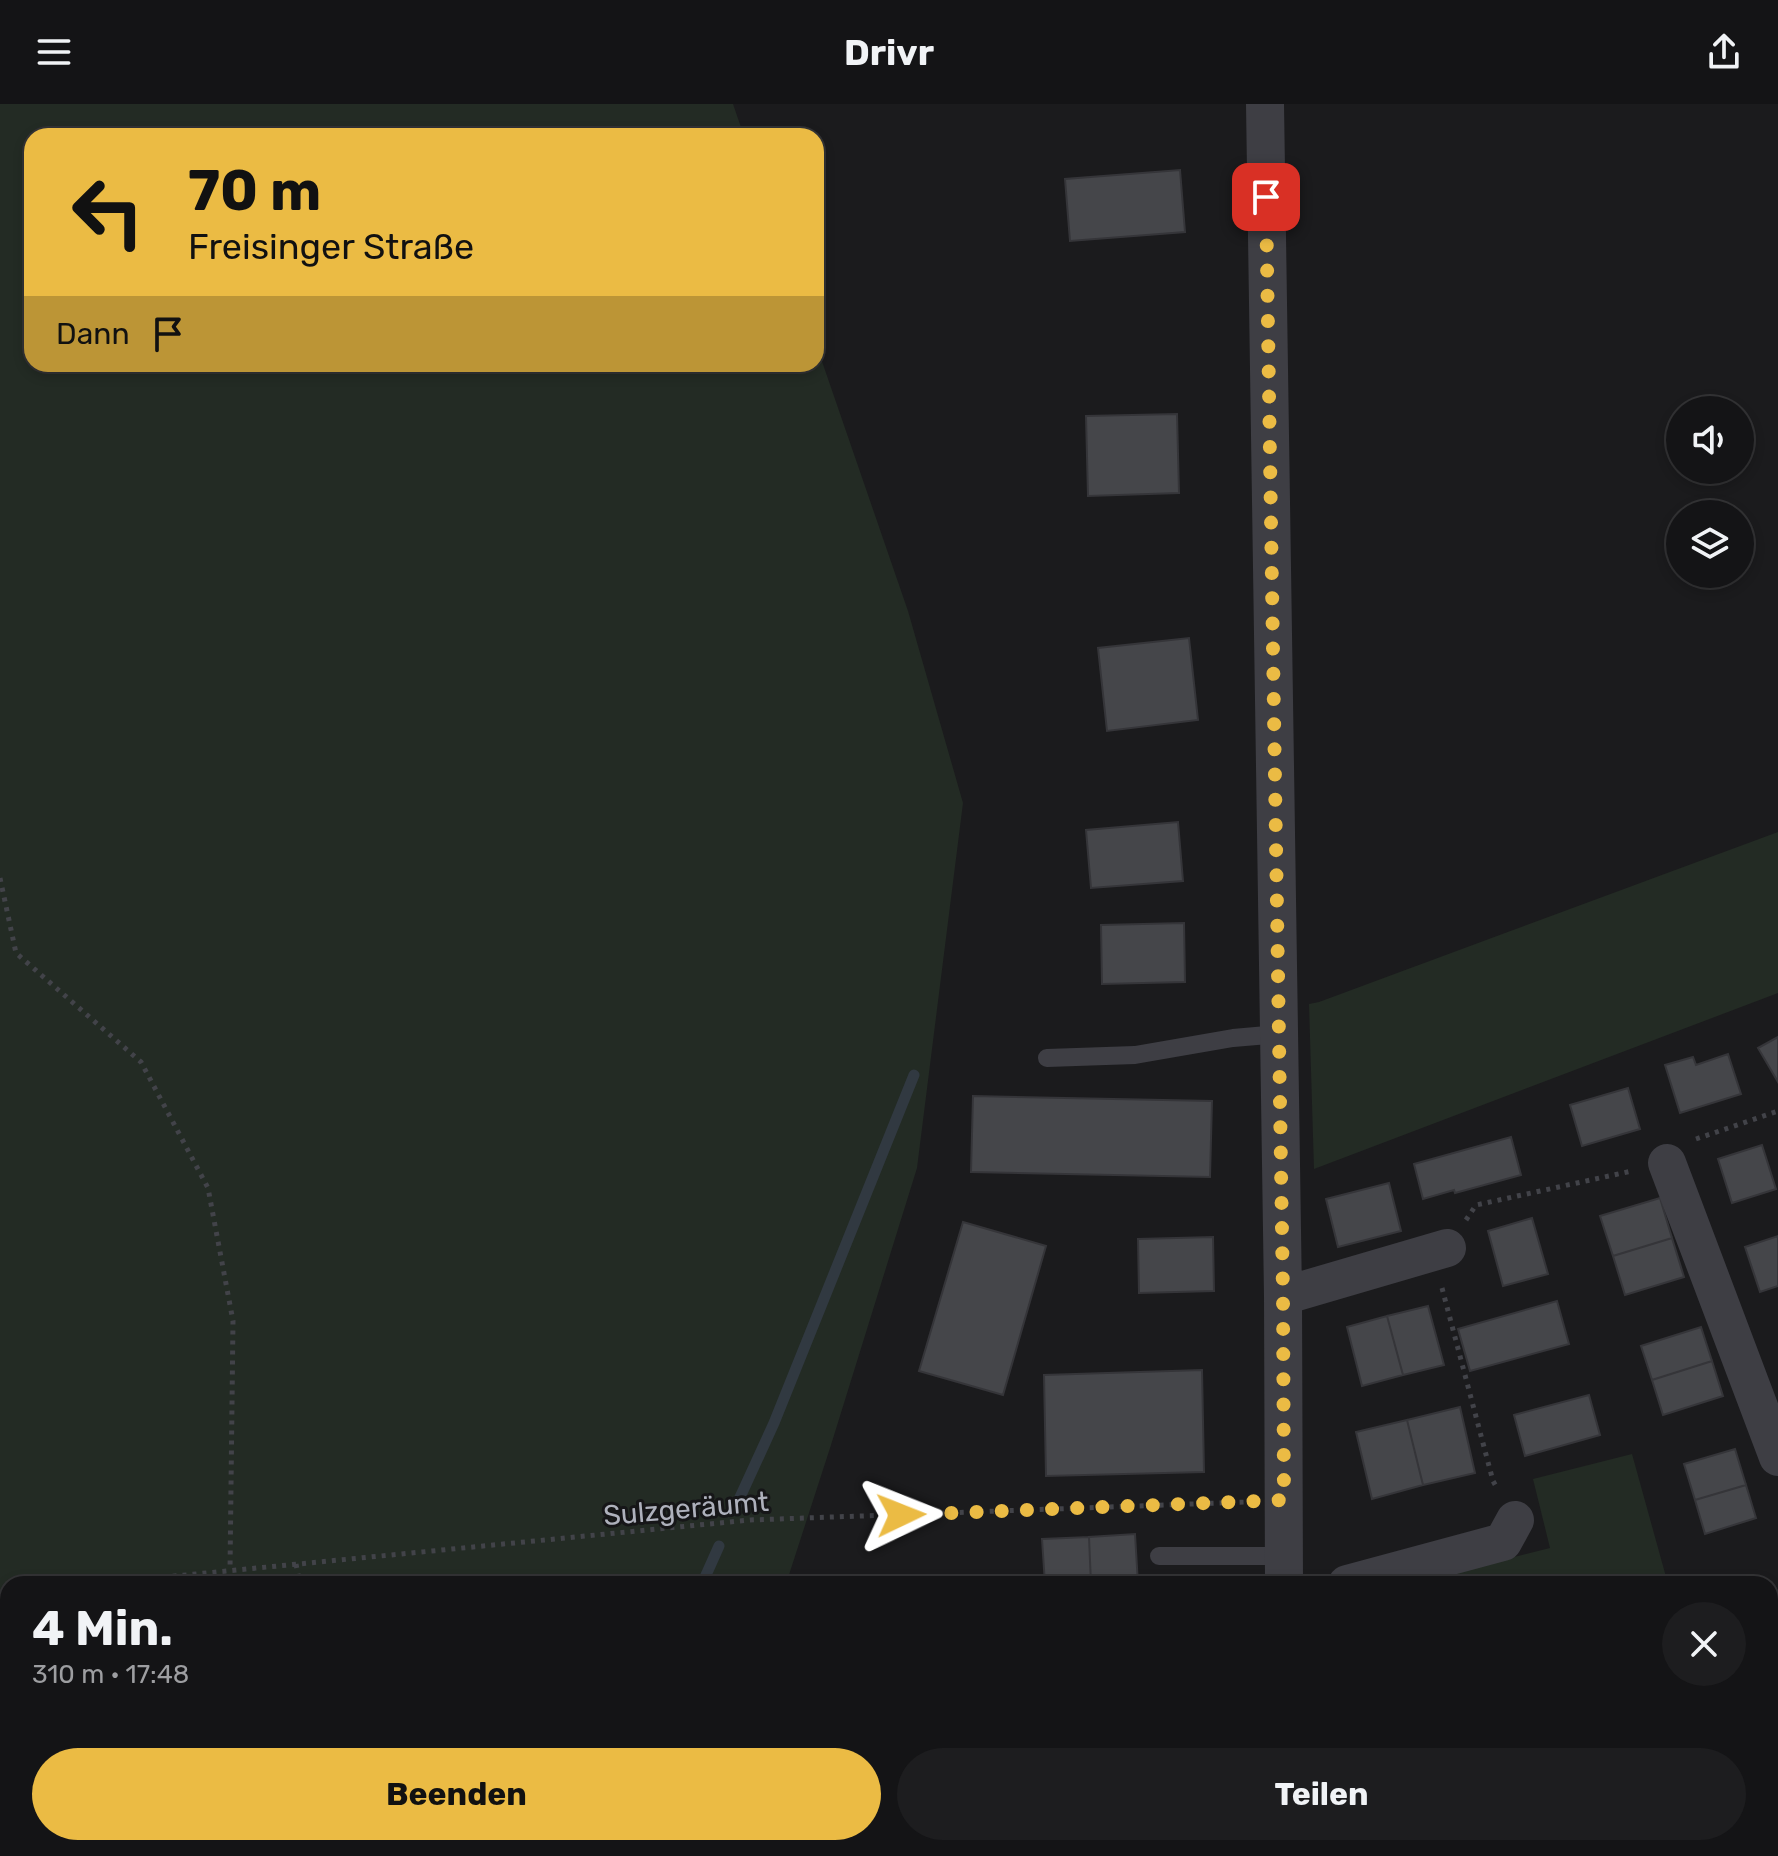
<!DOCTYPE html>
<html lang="de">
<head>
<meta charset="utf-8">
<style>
  :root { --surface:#141416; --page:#1d1d1f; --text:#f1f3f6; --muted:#9d9ea1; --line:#333335; --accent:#ebbb44 }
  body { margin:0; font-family:Rubik,sans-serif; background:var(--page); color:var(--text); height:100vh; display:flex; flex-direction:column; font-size:30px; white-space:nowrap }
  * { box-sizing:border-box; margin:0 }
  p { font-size:26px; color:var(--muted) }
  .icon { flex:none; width:44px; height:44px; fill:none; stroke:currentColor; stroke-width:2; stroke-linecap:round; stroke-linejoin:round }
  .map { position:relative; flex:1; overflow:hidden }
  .drawer { position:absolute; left:0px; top:1472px; width:1778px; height:280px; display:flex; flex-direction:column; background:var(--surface); border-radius:24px 24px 0 0; box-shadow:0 4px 12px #0003,0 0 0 2px var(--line) }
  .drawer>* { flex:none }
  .hud { position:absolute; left:24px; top:24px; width:800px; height:244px; border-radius:24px; box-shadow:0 4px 12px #0003,0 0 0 2px var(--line); background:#ebbb44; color:#111; overflow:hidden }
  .controls { position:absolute; left:1666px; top:292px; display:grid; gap:16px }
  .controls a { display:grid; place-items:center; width:88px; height:88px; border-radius:50%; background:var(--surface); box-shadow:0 4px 12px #0003,0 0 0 2px var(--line); font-size:40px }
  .pin { position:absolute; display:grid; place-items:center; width:68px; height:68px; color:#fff; margin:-34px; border-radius:16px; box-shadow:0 4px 12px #0006 }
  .me { position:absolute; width:88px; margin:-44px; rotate:88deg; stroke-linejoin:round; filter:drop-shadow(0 0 6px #0008) }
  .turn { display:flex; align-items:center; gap:28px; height:168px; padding:0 32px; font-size:36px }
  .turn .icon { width:104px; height:104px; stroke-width:2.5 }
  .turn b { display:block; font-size:56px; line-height:68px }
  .then { display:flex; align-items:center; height:76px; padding:0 32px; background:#0003; gap:16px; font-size:30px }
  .round { display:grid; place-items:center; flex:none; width:84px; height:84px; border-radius:42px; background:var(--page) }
  .overview { display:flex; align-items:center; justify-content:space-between; height:136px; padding:0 32px }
  h1 { font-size:48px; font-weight:700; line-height:60px }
  .primary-button { display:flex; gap:16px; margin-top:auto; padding:16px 32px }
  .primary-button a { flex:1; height:92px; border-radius:48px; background:var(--accent); color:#111; font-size:32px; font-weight:700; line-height:92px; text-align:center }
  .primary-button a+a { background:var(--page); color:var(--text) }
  header { display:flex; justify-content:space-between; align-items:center; height:104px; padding:0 32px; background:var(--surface); font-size:36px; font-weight:700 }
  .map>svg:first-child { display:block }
</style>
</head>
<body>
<header><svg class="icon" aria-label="menu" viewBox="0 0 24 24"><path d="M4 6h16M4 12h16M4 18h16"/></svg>Drivr<svg class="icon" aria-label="share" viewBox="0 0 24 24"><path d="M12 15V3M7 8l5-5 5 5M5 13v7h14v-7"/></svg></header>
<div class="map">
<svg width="1778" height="1752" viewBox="0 0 1778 1752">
  <rect width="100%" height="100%" fill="#1b1b1d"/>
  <path fill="#232b24" d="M0,0H733L744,32H32V260H816V240L908,507L963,699L917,1064L831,1341L786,1480H8V1744H699L696,1752H0Z
    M1778,728V889L1314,1065L1309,900L1319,898Z
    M1632,1350L1668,1480H1408L1550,1444L1533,1375Z"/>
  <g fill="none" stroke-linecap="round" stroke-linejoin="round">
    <path stroke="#313941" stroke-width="11" d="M736,1402L774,1319L914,971
      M702,1480L719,1442
      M580,1752L584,1744"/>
  </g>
  <path fill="#45464a" stroke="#353539" stroke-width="2" d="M1180,66L1185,128L1070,137L1065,75Z
    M1177,310L1179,389L1088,392L1086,312Z
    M1189,534L1198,616L1107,627L1098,544Z
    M1178,718L1183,777L1091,784L1086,726Z
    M1184,819L1185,878L1102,880L1101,821Z
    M1778,933V978L1758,944Z
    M1728,950L1741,990L1680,1009L1665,961L1693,953L1696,961Z
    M1628,984L1640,1025L1582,1042L1570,1001Z
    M973,992L1212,997L1210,1073L971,1068Z
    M1511,1033L1521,1071L1455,1089L1454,1086L1423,1095L1414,1060Z
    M1762,1041L1776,1085L1732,1099L1718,1055Z
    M1389,1079L1401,1127L1338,1143L1326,1095Z
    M1660,1094L1672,1134L1613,1152L1600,1112Z
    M1532,1114L1548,1170L1503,1182L1488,1127Z
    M963,1118L1046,1142L1003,1291L919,1267Z
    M1778,1132V1182L1760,1188L1745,1143Z
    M1213,1133L1214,1187L1139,1189L1138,1135Z
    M1672,1134L1684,1173L1625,1191L1613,1152Z
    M1557,1197L1569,1240L1470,1267L1458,1225Z
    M1428,1202L1444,1261L1403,1271L1387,1212Z
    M1387,1212L1403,1271L1362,1282L1347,1223Z
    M1701,1223L1712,1257L1652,1276L1641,1242Z
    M1712,1257L1723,1292L1663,1311L1652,1276Z
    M1202,1266L1204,1368L1046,1372L1044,1271Z
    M1589,1291L1600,1331L1525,1352L1514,1311Z
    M1460,1303L1475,1369L1423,1381L1407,1316Z
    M1407,1316L1423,1381L1372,1395L1356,1328Z
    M1735,1345L1746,1381L1695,1396L1684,1360Z
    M1746,1381L1756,1414L1705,1430L1695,1396Z
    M1135,1430L1138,1480H1091L1089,1433Z
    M1089,1433L1091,1480H1045L1042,1435Z
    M1214,1473L1215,1480H1176V1475Z
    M1770,1739L1778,1748V1752H1751L1759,1744H1770Z
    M1718,1744H1759L1751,1752H1709Z"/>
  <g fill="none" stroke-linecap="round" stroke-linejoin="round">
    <path stroke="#424349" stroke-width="5" stroke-dasharray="4 6" stroke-linecap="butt" d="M0,774L16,849L141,958L208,1084L233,1217L230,1466
      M1696,1035L1778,1007
      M1466,1116L1476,1101L1632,1067
      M1442,1184L1493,1377L1498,1386
      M296,1460L300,1480
      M93,1480L750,1416L1247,1398
      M0,1489L8,1488
      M1770,1575L1778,1567
      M299,1752L305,1744"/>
    <path stroke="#3e3e44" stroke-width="18" d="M1047,954L1135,951L1233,934L1279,930
      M1159,1452H1284
      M1770,1687L1778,1694"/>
    <path stroke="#3e3e44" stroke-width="38" d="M1265,0L1283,1192L1284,1480
      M1667,1059L1778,1353
      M1283,1192L1447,1144
      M1347,1480L1503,1438L1515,1416
      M1770,1528L1778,1520
      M1286,1744V1752
      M1578,1752L1585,1744"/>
  </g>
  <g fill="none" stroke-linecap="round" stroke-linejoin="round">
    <path stroke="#ebbb44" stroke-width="14" stroke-dasharray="0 25.2" d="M901,1411L1284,1396L1283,1192L1266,93"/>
  </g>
  <g text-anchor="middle" stroke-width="6" stroke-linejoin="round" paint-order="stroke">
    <g font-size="28" fill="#aeb1bc" stroke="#161618">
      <text transform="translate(686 1404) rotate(-5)" y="10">Sulzgeräumt</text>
    </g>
  </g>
</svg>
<div class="controls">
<a><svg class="icon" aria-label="sound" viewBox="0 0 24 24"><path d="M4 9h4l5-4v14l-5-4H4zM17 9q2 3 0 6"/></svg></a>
<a><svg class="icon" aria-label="layers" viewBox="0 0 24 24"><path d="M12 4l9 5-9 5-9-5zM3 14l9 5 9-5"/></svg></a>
</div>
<div class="pin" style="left:1266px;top:93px;background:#d93025"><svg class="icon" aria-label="arrive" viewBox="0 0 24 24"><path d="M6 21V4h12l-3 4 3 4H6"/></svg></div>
<svg class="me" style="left:901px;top:1411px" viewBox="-20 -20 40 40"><path d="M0-17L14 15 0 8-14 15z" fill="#ebbb44" stroke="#fff" stroke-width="4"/></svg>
<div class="hud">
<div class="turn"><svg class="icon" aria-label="left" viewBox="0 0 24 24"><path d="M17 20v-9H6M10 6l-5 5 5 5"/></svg><div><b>70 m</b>Freisinger Straße</div></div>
<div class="then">Dann<svg class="icon" aria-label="arrive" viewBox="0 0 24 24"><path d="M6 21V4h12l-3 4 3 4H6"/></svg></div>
</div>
<section class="drawer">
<div class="overview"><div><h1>4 Min.</h1><p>310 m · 17:48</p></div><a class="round"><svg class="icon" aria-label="close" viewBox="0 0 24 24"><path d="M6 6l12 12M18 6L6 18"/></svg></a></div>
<div class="primary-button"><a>Beenden</a><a>Teilen</a></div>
</section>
</div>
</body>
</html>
